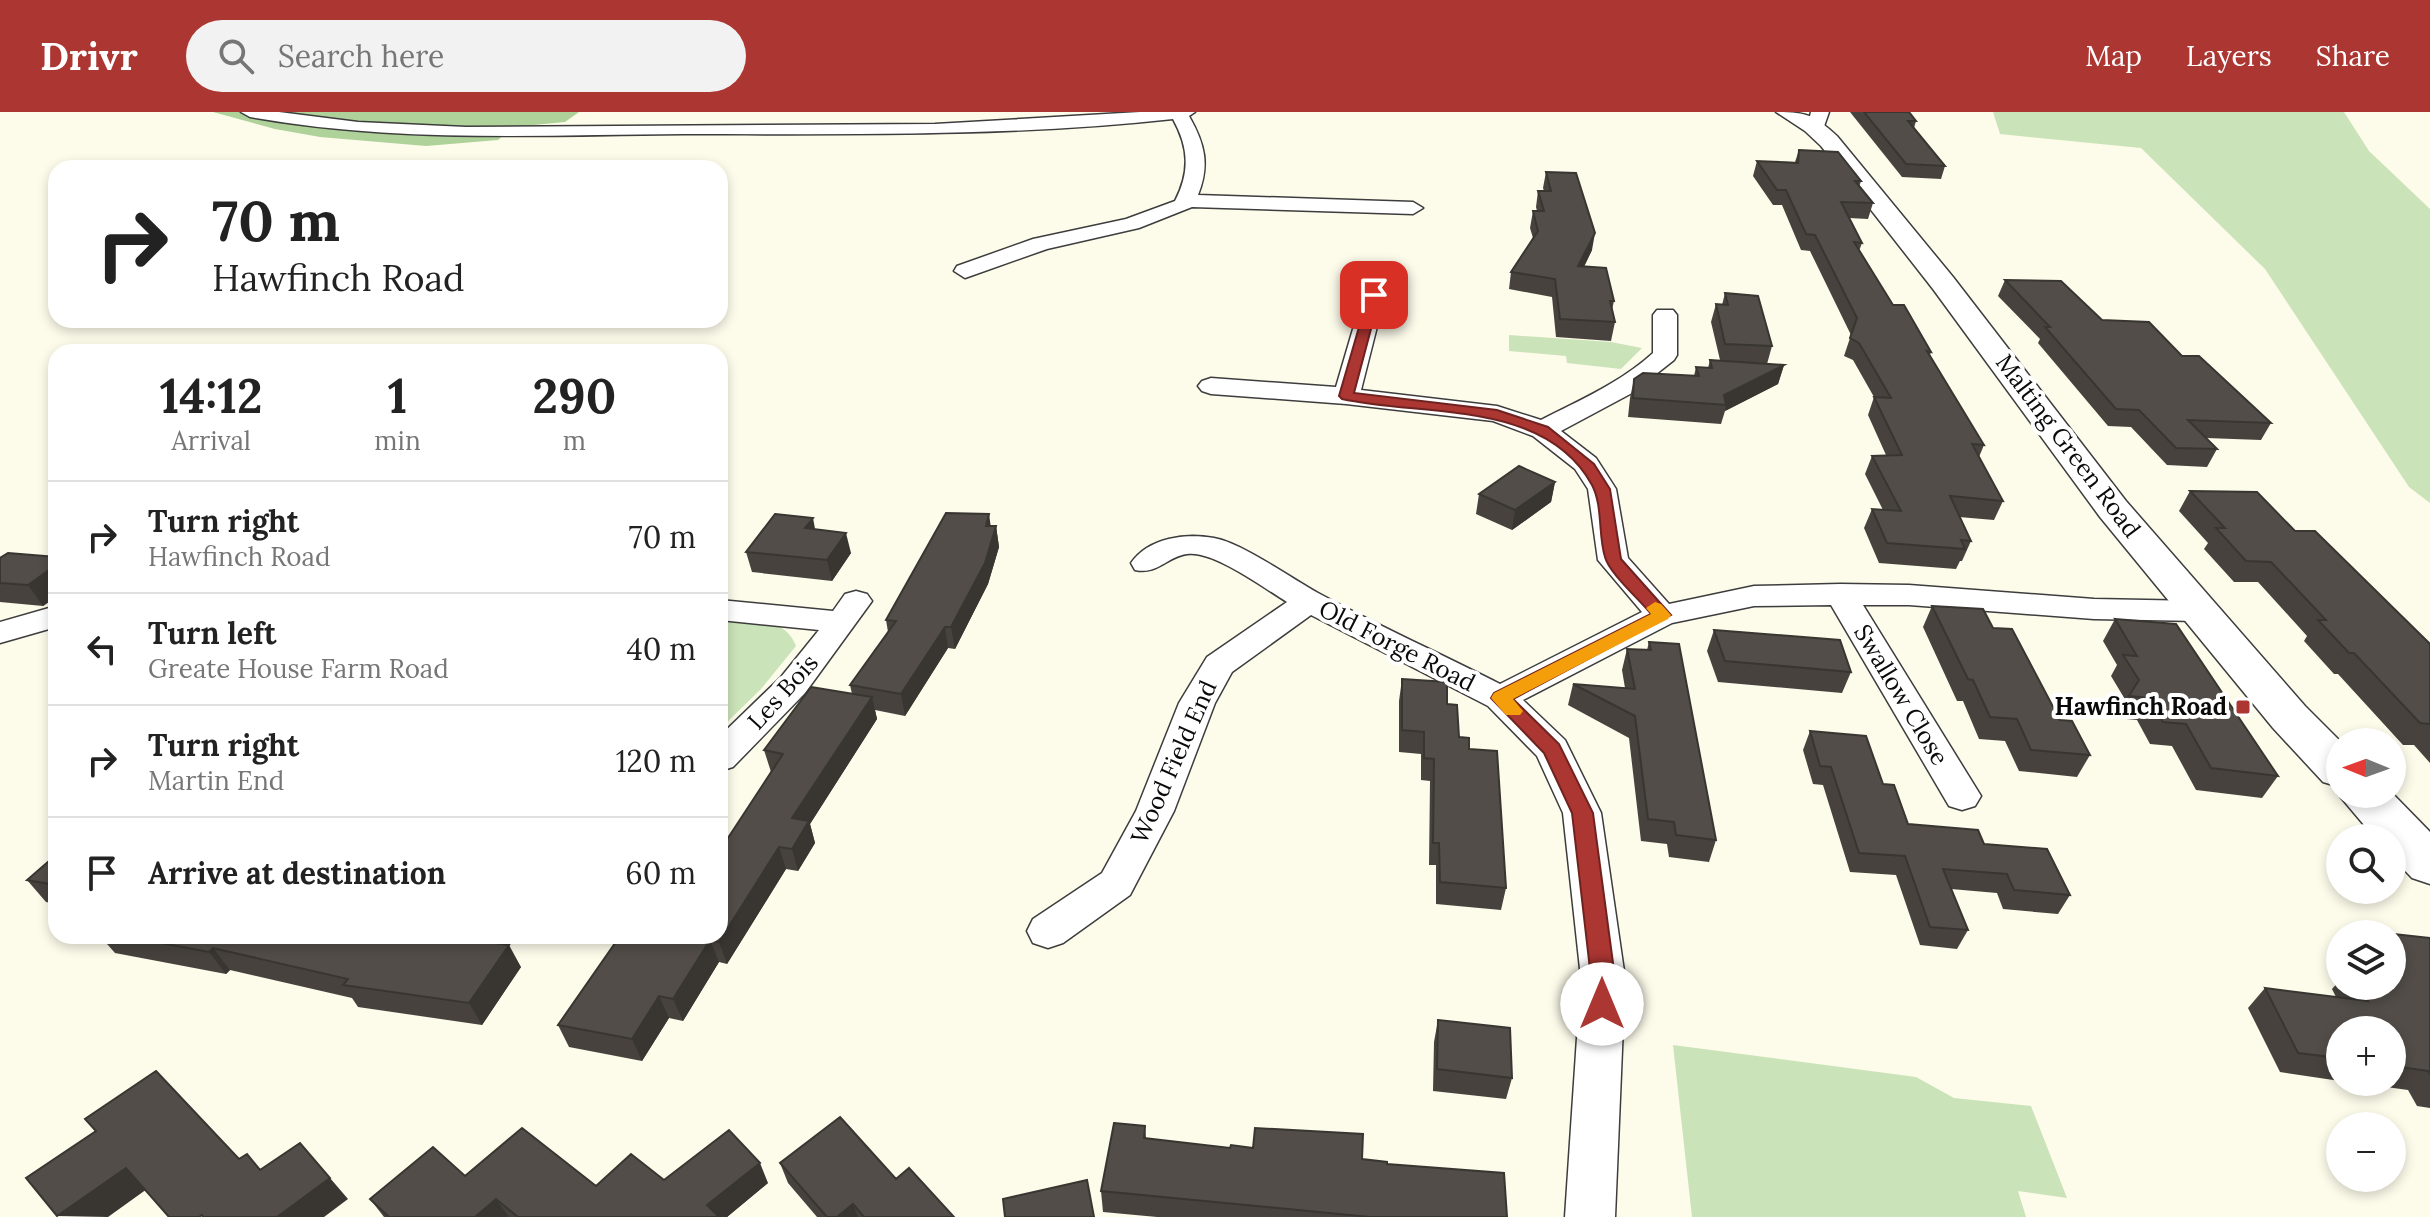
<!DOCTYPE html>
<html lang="en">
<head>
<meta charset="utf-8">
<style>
  :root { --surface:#fff; --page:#f2f2f2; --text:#222; --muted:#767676; --line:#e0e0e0; --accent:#ab3632 }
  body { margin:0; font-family:Lora,serif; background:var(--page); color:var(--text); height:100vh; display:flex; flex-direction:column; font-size:30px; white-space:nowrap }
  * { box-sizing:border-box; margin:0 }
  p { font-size:26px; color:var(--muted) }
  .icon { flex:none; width:44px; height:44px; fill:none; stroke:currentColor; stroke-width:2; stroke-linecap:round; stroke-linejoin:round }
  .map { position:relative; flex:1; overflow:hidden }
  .drawer { position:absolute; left:48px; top:232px; width:680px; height:600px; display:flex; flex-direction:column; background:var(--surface); border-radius:24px; box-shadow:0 4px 12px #0003 }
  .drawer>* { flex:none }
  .top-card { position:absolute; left:48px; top:48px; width:680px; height:168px; border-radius:24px; box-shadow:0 4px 12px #0003; background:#fff; color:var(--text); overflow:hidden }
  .needle { width:52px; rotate:271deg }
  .fabs { position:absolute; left:2326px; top:616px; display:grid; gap:16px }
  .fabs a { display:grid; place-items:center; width:80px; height:80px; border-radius:50%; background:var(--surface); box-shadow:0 4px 12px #0003; font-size:40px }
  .pin { position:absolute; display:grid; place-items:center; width:68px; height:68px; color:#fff; margin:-34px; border-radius:16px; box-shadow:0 4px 12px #0006 }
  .me { position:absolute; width:88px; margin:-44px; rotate:0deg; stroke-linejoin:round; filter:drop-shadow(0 0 6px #0008) }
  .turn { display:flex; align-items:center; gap:28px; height:168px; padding:0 32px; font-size:36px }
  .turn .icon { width:104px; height:104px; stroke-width:2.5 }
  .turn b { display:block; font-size:56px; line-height:68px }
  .eta { display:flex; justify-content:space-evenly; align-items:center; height:136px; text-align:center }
  .eta b { font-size:48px; font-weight:700; line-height:56px }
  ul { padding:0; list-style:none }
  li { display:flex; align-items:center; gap:24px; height:112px; padding:0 32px; border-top:2px solid var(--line) }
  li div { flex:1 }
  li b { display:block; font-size:30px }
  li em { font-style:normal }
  header { display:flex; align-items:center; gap:48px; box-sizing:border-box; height:112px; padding:0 40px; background:var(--accent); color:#fff }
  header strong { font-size:38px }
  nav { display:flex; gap:44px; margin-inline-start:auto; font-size:28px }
  .search { width:560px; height:72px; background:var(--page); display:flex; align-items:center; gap:20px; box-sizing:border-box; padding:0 28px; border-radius:44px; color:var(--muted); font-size:30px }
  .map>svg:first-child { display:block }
</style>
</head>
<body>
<header>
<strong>Drivr</strong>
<div class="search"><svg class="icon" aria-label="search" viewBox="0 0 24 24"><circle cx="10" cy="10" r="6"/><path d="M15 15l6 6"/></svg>Search here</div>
<nav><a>Map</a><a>Layers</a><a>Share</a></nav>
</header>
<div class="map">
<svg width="2430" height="1105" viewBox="0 0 2430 1105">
  <rect width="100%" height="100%" fill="#fdfbea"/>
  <path fill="#cbe3b8" d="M1993,0H2344L2369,39L2430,97V391L2409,375L2265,157L2141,36L2000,22Z
    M1509,223L1611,230L1642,236L1621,257L1567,251L1566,244L1509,239Z
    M720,508C747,509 785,503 796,534L761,577L720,617Z
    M1673,933L1916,965L1954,986L2031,994L2067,1086L2018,1079L2026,1105H1692Z"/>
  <path fill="#aed299" d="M213,0H579L565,10L513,15L498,28L426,34L320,25L275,17Z"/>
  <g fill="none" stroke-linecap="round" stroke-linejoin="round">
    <defs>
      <path id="minor" d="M241,0H279L358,10L466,15L935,12L1140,0H1195L1189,4C1205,32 1210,53 1198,83L1413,90L1423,96L1413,102L1192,95L1139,116L1047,137L965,166L954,159L957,154L1033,127L1126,107L1175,89C1190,60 1189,36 1173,7C1010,25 847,22 684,22C538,23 395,31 250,5Z
        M1811,0H1829L1822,20L1816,21L1807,16Z
        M1374,176L1382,178L1385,183L1361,278L1497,294L1541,308C1580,288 1620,271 1653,241V203L1657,198H1673L1677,203V243L1674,248L1632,281L1561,319L1596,346L1616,377L1628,446L1669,492L1754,474L1840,472L1909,473L2094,487L2198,489L2209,492L2214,499L2209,506L2198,509L2094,507L1909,493H1863L1981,684L1975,694L1962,698L1949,694L1831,493L1754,494L1672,511L1523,588L1565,628L1601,701L1625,866L1615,1105H1565L1581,866L1563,701L1537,644L1488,594L1311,503L1232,560L1215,591L1174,699L1130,783L1063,831L1048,836L1033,831L1027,819L1033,807L1102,761L1136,699L1179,591L1207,545L1287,490C1264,476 1213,438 1187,442C1166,445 1158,463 1135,458L1131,451C1149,425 1186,421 1214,426C1242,431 1291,466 1318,481C1377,513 1439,541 1500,572L1642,500L1598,448L1588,377L1575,357L1533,324L1493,309L1346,292L1211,282L1202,279L1198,274L1202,269L1211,266L1336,275L1363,183L1366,178Z
        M856,479L867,482L872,489L805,581L733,655L720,659V624L781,565L819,518L720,508V488L833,499L845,482Z
        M56,494V515L0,531V510Z"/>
      <path id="tertiary" d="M1776,0C1807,0 1814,3 1837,24L1953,165L2126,389L2305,594L2341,630L2340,675L2323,670L2273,616L2100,405L1933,177L1821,34L1805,19Z
        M2340,679V682L2392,681L2430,720V772L2412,766L2392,745V726H2375L2338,682Z"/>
    </defs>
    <use href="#minor" stroke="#3d3d3d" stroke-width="3"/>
    <use href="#tertiary" stroke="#3d3d3d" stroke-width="3"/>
    <use href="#minor" fill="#fff" fill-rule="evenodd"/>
    <use href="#tertiary" fill="#fff" fill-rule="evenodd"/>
  </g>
  <path fill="#47423e" d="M1850,0H1909L1916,9L1914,16L1945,54L1941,67L1902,65Z
    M1799,38L1861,69L1859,75L1873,91L1868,107L1849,106L1862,131L1859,139L1893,193L1931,240L1930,243L1984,333L1979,345L2003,389L1994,408L1959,405L1971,429L1962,449H1960L1956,457L1879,451L1864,416L1872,397L1883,398L1865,362L1872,344L1886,343L1868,303L1874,285L1853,248L1844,244L1851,223L1810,139L1801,138L1782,93H1773L1753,64L1757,49L1795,50Z
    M1546,60L1592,138L1584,155L1614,189L1612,198L1615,210L1611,229L1556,225L1552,185L1509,177L1511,160L1533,126L1530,116L1533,99H1537L1536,95L1538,79H1544L1543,76Z
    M2005,168L2182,244L2271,311L2261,328L2206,326L2217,337L2207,355L2167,353L2131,315L2108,314L2038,231L2040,227L1998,184Z
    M1725,181L1772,234L1767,252L1784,253L1778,272L1725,299L1721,312L1628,305L1630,286L1634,267L1694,264L1696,255L1708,256L1710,248H1720L1711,210L1716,192L1722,193Z
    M1555,370L1551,390L1512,418L1476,402L1479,382Z
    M2190,379L2295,419L2430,532V651L2414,633H2403L2338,562H2334L2304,529L2307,524L2258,470H2234L2204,437L2208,431L2179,399Z
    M991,414H996L999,435L988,472L955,537L948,536L905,604L875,598L877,607L810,712L815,731L798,759L786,757L727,852L719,850L683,909L669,906L642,949L569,935L558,913L620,824H720L724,732L771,660L764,638L852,582L850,573L888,520L886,508Z
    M815,417L851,441L832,469L752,460L746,440Z
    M56,445V485L43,494L0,490V446Z
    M1932,494L1993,516L2060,608L2090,643L2077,665L2019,659L2005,629L1979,627L1963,589H1957L1923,515Z
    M2115,507L2278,664L2262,686L2196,678L2172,634L2150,632L2137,608L2116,606L2126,589L2111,564L2117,553L2103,529Z
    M1714,518L1851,560L1842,581L1718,570L1707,539Z
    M1649,530L1716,728L1709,750L1669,745L1667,732L1641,729L1629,626L1568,593L1573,572L1625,576L1622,558L1627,537L1647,538Z
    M1402,567L1447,592L1459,625L1469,637L1506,776L1501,798L1436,792V753H1429L1430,669L1421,668V642L1399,640V589Z
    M1810,619L1883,672L1908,712L1984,732L2070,783L2058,802L2003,797L1997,781L1951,777L1968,818L1957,837L1920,833L1896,763L1850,760L1823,673L1813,672L1803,638Z
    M56,743V792L46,790L27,768Z
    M2357,818L2430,826V996L2417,994L2408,978L2350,970H2392V918H2340V969L2280,960L2248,896L2265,876L2336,885L2332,877L2340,868V874H2392V822H2353Z
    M100,824H447L521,855L482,913L358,895L352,886L230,858L226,862L115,841Z
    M1438,908L1512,966L1506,987L1433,979L1434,930Z
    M1145,1014L1146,1026L1230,1036L1362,1047L1387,1052L1507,1105H1157L1103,1100L1101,1079Z
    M780,1051L896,1067L954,1105H817L788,1071Z
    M465,1064L596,1074L664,1068L768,1071L727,1105H384L370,1087Z"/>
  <path fill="#393632" d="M1595,121L1592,138L1575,172L1578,154Z
    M1784,253L1778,272L1725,299L1726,293L1724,283Z
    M1555,370L1551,390L1512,418L1515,398Z
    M989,402L992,423L986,414Z
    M813,406L817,427L805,416Z
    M996,414L999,435L988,472L955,537L951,515Z
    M846,421L851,441L832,469L827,448Z
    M56,453V485L43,494L28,473Z
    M945,515L948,536L905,604L901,582Z
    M872,585L877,607L810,712L815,731L798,759L792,737V706Z
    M779,735L786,757L727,852L719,830Z
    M710,828L719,850L683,909L673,887Z
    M509,833L521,855L482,913L469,891Z
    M213,836L230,858L226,862L209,840Z
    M659,884L669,906L642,949L632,927Z
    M760,1051L768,1071L727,1105H713L707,1093Z
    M126,1056L147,1077L108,1105L57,1104Z
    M330,1066L348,1087L324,1105H277Z
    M496,1087L509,1105H475Z
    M853,1092L858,1105H837Z"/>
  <path fill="#524d48" stroke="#393632" stroke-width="2" d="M1864,0H1909L1916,9H1908L1945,54L1906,52Z
    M1799,38L1838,40L1861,69H1855L1873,91L1841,90L1862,131L1854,130L1893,193H1904L1931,240L1927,239L1984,333L1972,332L2003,389L1950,384L1971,429L1961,428L1965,437L1887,431L1872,397L1901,399L1872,344L1902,343L1874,285L1891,286L1859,231L1850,226L1857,206L1815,123L1806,122L1786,78H1777L1757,49L1798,51Z
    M1546,60L1576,61L1595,121L1578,154L1606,156L1614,189H1610L1615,210L1560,207L1555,167L1511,160L1538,119L1533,99H1544L1538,79H1551Z
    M2005,168L2061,169L2102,208L2149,210L2182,244H2199L2271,311L2188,308L2217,337L2176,336L2139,298L2116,297L2045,215H2050Z
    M1725,181L1758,184L1772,234L1725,232L1716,192L1728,193Z
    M1710,248L1784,253L1724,283L1726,293L1633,286L1634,267L1643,261L1699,264L1696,255L1712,256Z
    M1519,354L1555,370L1515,398L1479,382Z
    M2190,379L2257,380L2295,419H2315L2430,532V612L2420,611L2354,541H2349L2318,508H2326L2271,450L2246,449L2216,416H2225Z
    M946,401L989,402L986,414H996L985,451L951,515H945L901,582L850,573L896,509L886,508Z
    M775,402L813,406L805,416L846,421L827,448L746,440Z
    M8,441L56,445V453L28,473L0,471V446Z
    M1932,494L1983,497L1993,516L2012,517L2060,608L2072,609L2090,643L2031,638L2017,607L1990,605L1973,568L1968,567Z
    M2115,507L2176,512L2278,664L2211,656L2186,612L2163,610L2150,586L2129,584L2139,568L2123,543L2137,544Z
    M1714,518L1840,528L1851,560L1725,549Z
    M1649,530L1679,532L1716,728L1676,723L1674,710L1648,707L1635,604L1573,572L1635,577L1627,537L1651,538Z
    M1402,567L1447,570V592L1457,593L1459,625L1469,626V637L1497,639L1506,776L1440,770L1439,731H1433L1434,647L1424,646V620L1402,618Z
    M811,575L872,585L792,706L809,709L792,737L779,735L719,830L710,828L673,887L659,884L632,927L558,913L620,824H720V732H724L783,642L764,638Z
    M1810,619L1866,624L1883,672L1894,673L1908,712L1978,718L1984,732L2047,737L2070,783L2014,778L2007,762L1943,757L1968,818L1930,815L1905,744L1859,741L1831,655L1820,654Z
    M56,743V773L27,768Z
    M2357,818L2430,826V962L2428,959L2392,954V918H2340V946L2298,941L2265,876L2368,889L2359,874H2392V822H2360Z
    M124,824H447L509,833L469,891L343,873L348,867L213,836L209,840Z
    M1438,908L1510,916L1512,966L1437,957Z
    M156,959L239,1047L247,1042L260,1058L300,1031L330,1066L277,1105H203L202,1103L199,1105H169L126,1056L57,1104L26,1066L96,1019L85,1007Z
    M840,1005L896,1067L909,1056L954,1105H864L853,1092L837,1105H827L780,1051Z
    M1114,1011L1145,1014L1144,1026L1230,1036L1231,1033L1253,1036L1255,1016L1363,1022L1362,1047L1387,1050V1052L1504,1061L1507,1105H1370L1101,1079Z
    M522,1016L596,1074L631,1042L664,1068L729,1018L760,1051L707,1093L719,1105H518L496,1087L475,1105H389L370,1087L433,1035L465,1064Z
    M1087,1068L1094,1105H1005L1003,1087Z"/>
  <path fill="#ab3632" stroke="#6f2320" stroke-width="2" d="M1369,181L1380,183L1354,281L1497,298L1548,315L1594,352L1610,377L1621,447L1671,503L1513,587L1559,632L1593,701L1615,866L1613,892L1610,899L1602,902L1593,899L1590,892L1591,866L1572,701L1544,641L1491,586L1494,581L1651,502C1640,488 1609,461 1605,445C1598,423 1603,394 1592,373C1545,287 1423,305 1342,287L1339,284Z"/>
  <path fill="#f59e0b" d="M1655,490L1661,492L1671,503L1668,507L1513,587L1523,599L1520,603H1506L1491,586L1494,581L1651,502L1646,496Z"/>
  <rect fill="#ab3632" stroke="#fff" stroke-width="3" x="2235" y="587" width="16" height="16" rx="4"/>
  <g text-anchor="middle" stroke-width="8" stroke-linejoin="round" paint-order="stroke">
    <g font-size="24" fill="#0a0a0a" stroke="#fff">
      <text transform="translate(2068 334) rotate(53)" y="8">Malting Green Road</text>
      <text transform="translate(1397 534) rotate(27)" y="8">Old Forge Road</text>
      <text transform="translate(783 580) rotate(-48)" y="8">Les Bois</text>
      <text transform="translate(1901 583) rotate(59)" y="8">Swallow Close</text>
      <text transform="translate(1174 650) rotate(-66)" y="8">Wood Field End</text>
    </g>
    <g font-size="24" font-weight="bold" fill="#0a0a0a" stroke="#fff" text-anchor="end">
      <text x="2227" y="603">Hawfinch Road</text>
    </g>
  </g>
</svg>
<div class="fabs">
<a><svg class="needle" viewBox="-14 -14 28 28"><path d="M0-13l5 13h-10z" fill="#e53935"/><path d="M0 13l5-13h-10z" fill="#767676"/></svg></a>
<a><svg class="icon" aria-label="search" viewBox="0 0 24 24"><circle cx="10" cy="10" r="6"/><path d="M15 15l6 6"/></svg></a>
<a><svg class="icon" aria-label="layers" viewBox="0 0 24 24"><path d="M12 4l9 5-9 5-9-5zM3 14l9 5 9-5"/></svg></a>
<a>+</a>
<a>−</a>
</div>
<div class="pin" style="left:1374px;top:183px;background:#d93025"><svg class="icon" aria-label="arrive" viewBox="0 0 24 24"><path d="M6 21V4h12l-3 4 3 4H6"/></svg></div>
<svg class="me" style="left:1602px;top:892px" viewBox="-20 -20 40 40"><circle r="19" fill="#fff"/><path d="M0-13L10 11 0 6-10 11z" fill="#ab3632"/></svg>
<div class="top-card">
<div class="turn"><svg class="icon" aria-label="right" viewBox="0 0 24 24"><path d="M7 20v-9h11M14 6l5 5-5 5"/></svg><div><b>70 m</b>Hawfinch Road</div></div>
</div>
<section class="drawer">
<div class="eta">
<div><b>14:12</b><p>Arrival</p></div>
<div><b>1</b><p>min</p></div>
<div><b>290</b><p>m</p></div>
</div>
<ul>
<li><svg class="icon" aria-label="right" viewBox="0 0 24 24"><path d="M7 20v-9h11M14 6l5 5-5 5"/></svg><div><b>Turn right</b><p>Hawfinch Road</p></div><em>70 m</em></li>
<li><svg class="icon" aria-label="left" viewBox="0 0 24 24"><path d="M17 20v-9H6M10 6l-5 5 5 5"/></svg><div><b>Turn left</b><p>Greate House Farm Road</p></div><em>40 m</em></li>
<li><svg class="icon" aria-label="right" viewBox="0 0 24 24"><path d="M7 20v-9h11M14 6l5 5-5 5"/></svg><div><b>Turn right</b><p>Martin End</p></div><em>120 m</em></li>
<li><svg class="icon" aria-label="arrive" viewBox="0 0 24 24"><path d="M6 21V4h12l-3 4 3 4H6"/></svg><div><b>Arrive at destination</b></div><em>60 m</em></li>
</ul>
</section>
</div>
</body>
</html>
